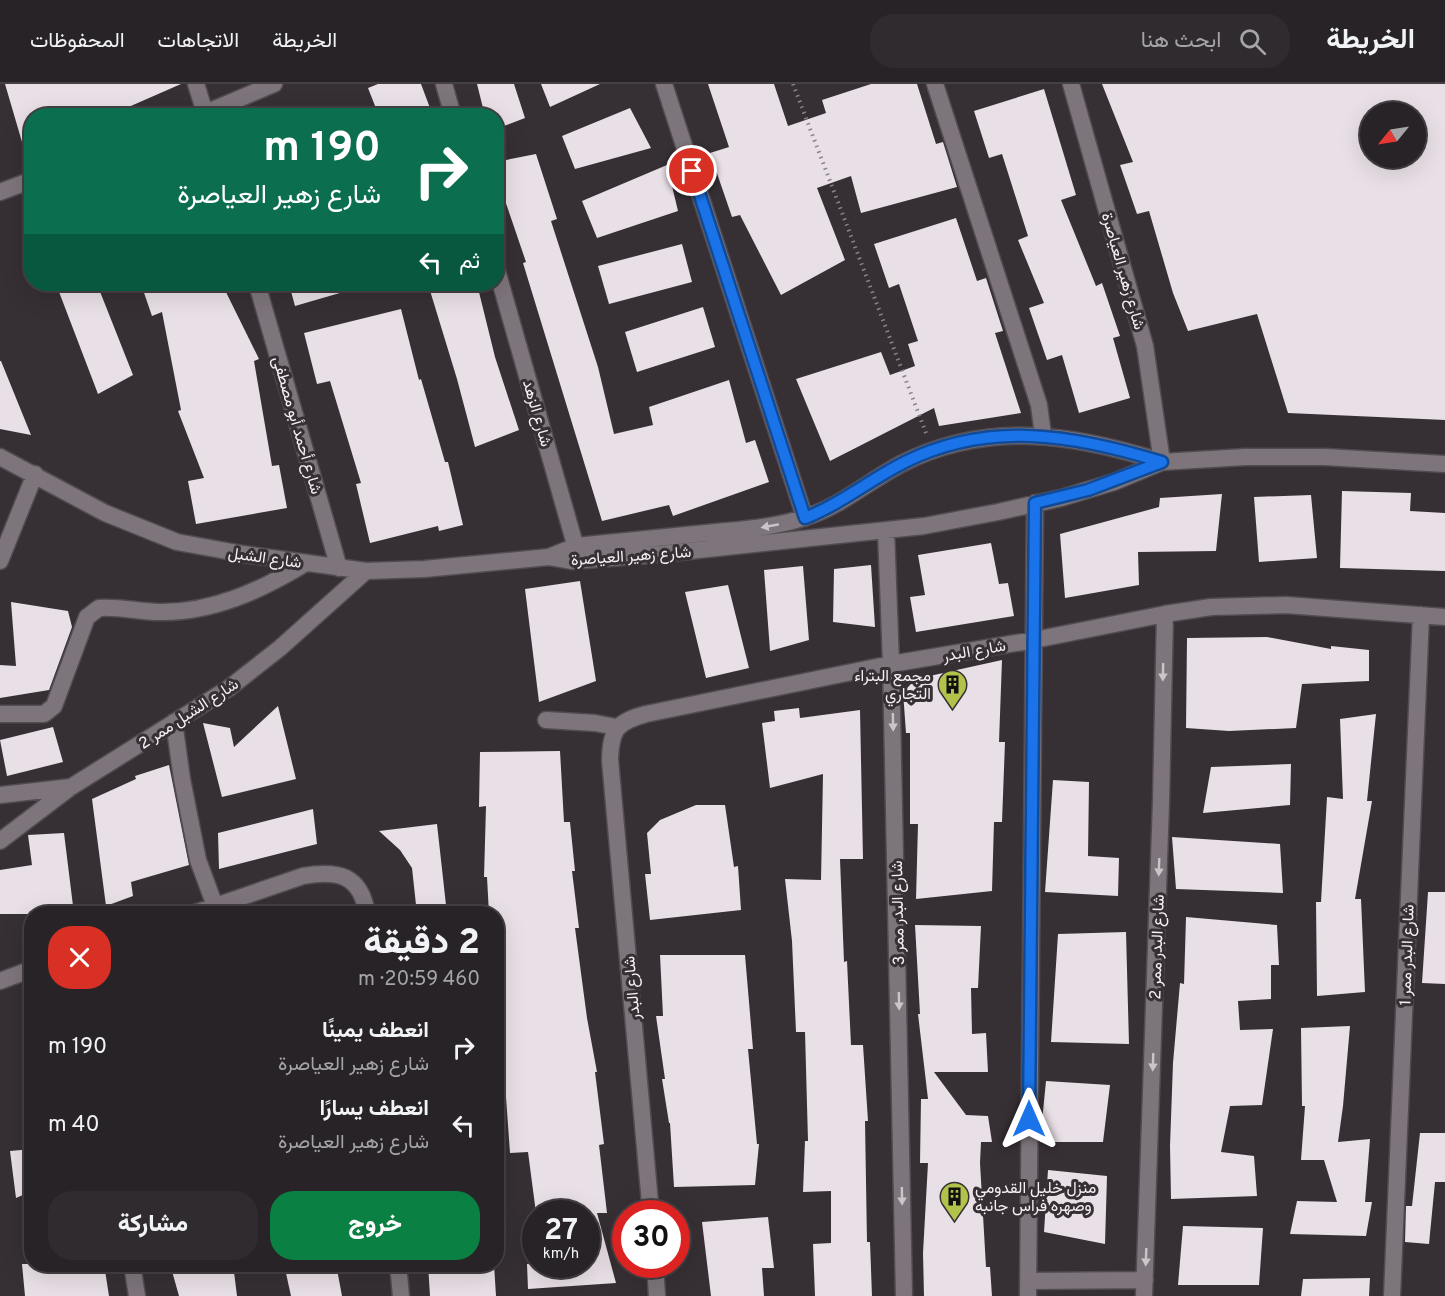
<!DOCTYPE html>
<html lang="ar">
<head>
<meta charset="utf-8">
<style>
  :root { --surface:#282327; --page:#302b2f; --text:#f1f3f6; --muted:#a5a4a7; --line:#444044; --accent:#0b8043 }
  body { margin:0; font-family:Overpass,Vazirmatn,sans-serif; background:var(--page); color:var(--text); direction:rtl; height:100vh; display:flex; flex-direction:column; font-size:22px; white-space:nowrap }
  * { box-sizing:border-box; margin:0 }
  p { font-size:20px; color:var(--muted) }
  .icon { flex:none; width:33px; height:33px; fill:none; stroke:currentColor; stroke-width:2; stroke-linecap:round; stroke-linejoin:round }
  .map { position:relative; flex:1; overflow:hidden; direction:ltr }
  .sheet { position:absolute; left:24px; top:822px; width:480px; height:366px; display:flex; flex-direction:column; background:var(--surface); border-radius:24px; box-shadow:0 6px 24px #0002,0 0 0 2px var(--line); direction:rtl }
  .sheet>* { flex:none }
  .guide { position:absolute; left:24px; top:24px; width:480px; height:183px; border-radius:24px; box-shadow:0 6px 24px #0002,0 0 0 2px var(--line); direction:rtl; background:#0b6e4f; color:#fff; overflow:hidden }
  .needle { width:39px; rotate:240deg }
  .buttons { position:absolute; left:1360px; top:18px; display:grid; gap:12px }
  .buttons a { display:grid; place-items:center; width:66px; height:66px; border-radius:50%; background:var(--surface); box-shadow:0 6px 24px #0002,0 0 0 2px var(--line); font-size:30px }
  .speed { position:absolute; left:522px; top:1116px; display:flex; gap:12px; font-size:30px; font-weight:700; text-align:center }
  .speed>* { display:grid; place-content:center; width:78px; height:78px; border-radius:50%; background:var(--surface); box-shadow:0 6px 24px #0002,0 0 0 2px var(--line); line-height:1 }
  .speed small { font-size:15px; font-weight:400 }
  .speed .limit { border:9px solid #d22; background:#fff; color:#111 }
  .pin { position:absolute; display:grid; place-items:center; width:51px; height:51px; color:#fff; margin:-26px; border:3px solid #fff; border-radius:50%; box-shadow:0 2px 6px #0007 }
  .me { position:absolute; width:66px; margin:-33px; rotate:0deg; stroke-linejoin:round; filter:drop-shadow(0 0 4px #0008) }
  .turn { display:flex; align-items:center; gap:21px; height:126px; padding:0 24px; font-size:27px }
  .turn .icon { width:78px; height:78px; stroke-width:2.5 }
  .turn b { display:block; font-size:42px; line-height:51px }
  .then { display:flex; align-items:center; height:57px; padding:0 24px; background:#0003; gap:12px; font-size:22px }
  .round { display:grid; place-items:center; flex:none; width:63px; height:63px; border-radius:24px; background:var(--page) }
  .summary { display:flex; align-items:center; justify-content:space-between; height:102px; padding:0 24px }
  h1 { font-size:36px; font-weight:800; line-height:45px }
  .primary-button { display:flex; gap:12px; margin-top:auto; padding:12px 24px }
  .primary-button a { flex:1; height:69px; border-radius:24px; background:var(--accent); color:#fff; font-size:24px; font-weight:800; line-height:69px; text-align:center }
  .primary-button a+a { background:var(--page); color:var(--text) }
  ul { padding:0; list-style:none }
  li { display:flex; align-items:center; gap:18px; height:78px; padding:0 24px }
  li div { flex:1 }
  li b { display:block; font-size:22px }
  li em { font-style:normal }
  header { display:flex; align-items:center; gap:36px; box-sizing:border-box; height:84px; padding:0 30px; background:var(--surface); border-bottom:2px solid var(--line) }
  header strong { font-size:28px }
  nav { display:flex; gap:33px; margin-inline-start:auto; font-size:21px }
  .search { width:420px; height:54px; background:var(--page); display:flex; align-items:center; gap:15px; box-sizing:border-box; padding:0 21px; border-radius:24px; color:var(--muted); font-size:22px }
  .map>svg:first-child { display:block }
</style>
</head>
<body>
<header>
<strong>الخريطة</strong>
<div class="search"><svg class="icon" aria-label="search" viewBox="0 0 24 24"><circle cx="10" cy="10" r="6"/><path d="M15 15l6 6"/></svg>ابحث هنا</div>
<nav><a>الخريطة</a><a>الاتجاهات</a><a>المحفوظات</a></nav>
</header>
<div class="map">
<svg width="1445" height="1212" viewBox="0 0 1445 1212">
  <rect width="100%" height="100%" fill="#362f34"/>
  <path fill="#e9dfe6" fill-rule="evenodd" d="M5,0H181L108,32H32V74L27,75Z
    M378,0H421L433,32H379L368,4Z
    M477,0H514L525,34L496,45V32H485Z
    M541,0H600L550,23Z
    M708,0H774L788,42L826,29L822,16L871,0H917L936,60L943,58L957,103L861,129L851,92L817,104L845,176L781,211L740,131L732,133L710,69L729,63Z
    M1102,0H1445V336L1288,329L1257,230L1188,247L1173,209L1149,127L1137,130L1120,81L1133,78ZM1371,28H1416V74H1371Z
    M1044,5L1076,111L1061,116L1096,202L1102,199L1120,252L1113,254L1130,314L1079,329L1062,271L1047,276L1029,224L1044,219L1018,156L1028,152L1002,70L989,74L974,27Z
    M630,24L651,64L575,85L562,52Z
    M536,70L557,135L551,137L598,283L614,350L653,341L649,323L729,296L746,359L755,356L769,398L673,432L669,421L602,437L523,179L526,178L496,90V78Z
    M667,81L678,127L597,154L582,117Z
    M956,134L977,197L986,194L1003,247L995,249L1021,329L939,342L934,324L830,377L796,295L881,268L890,291L915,282L908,260L918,257L899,200L889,204L874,160Z
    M682,160L692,198L609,220L598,182Z
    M56,200H97L133,291L98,310Z
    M141,200H222L259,275L254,277L272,382L279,381L287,424L196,440L188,397L204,394L178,327L181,326L162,228L152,232Z
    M289,200H356L357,204L295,222Z
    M428,200H477L495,273L519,346L475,363L457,295Z
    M703,223L715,263L637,288L625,248Z
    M401,225L419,296L421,295L445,378H448L463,441L439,447L438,442L370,459L356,400L361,399L330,297L317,300L304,249Z
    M0,277H1L31,351L0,345Z
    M1342,407L1411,409L1410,427L1445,429V487L1340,484Z
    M1222,410L1216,467L1138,468L1139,501L1065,514L1060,450L1159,423L1160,414Z
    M1311,411L1317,474L1259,478L1254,413Z
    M991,459L999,500L1008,499L1014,532L916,548L910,513L925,511L918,471Z
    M871,481L875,543L833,538L834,485Z
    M803,482L809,556L770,567L764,486Z
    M580,497L596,597L539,618L525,505Z
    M728,501L749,584L706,594L685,508Z
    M11,518L68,527L72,543L49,606L0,614V581L16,582Z
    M1267,553L1331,565V562L1369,566V597L1302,600L1296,644L1229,647L1186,644L1187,554Z
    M1002,576L999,658H1005L1002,738H994L992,807L916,815L918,740H910V649H906L903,608L916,595Z
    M278,622L296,695L222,713L203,639L230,644L234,663Z
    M799,624L800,634L860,626L863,775H840L844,878L847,877L851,961H863L868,1037H865L867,1158H870L872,1212H815L813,1160L831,1159V1107L803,1108L805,1057H808L805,948H796L792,857L785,795L821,796L823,690L770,704L762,639L775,637L774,627Z
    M1376,630L1367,717H1372L1355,815H1361L1365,908L1317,912L1316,818H1321L1327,713L1343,715L1340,635Z
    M53,643L63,678L7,692L0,656Z
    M560,667L564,738H570L575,787H572L579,844H575L587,934L597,988H595L604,1060L599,1061L607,1129H597L616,1199L528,1205L527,1180H586V1129H536L528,1068L510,1069L505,999L501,1000L496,939V830H489L487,793H484L486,722L479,723L480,668Z
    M1291,680L1290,721L1203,729L1211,683Z
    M169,681L189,781L131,798L133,812L106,822L92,715L136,695L135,692Z
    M1053,696L1089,698L1088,772L1119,774L1118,812L1045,808Z
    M696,721H725L734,783L738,782L741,826L650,836L645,790H651L647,749L660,736Z
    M313,725L317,760L219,785L218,749Z
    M437,740L447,830H417L412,784L400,766L379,747Z
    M64,749L74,830H0V786L32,781L28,751Z
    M1172,753L1280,760L1283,809L1176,805Z
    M1428,808H1445V900L1422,899Z
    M1186,833L1277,841L1279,881H1271V915L1238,917L1240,946L1273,945L1262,1021L1230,1022L1221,1068L1254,1072L1257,1112L1171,1115L1170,1062L1173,979L1180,899L1184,900Z
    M915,841L981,842L978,904H971L972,950L986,949L988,988H934L966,1031L988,1032L992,1058H981L980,1079L986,1183H990L992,1212H924L923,1169L928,1079H920L921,1015H928L918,930H920Z
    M1126,848L1129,960L1051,958L1058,850Z
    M660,871H745L753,965H748L757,1060H759L755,1101L674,1103L670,1039H669L662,995H665L656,932H663Z
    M1350,942L1343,1022L1338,1058L1370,1055L1365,1118H1372L1366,1152L1290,1150L1297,1117L1337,1118L1324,1076H1301L1305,1022H1302L1301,944Z
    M1046,997L1110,1001L1103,1058H1040Z
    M1420,1049H1445V1098H1435L1429,1160L1405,1158L1406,1122H1412Z
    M32,1065V1107L16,1114L10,1067Z
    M1048,1086L1107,1092L1105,1160L1044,1148Z
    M768,1133L774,1184H762L764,1212H711L702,1138Z
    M1183,1142L1263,1144L1259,1201H1178Z
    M22,1180H104L109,1212H25Z
    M170,1180H233L237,1212H179Z
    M284,1180H336L342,1212H291Z
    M428,1180H494L496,1212H430Z
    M1370,1194L1369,1212H1301L1303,1195Z"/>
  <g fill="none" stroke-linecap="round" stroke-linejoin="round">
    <defs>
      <path id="minor" d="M196,0L206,32
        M444,0L453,32
        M664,0L805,434
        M935,0L1039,321L1043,351
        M198,32L274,0
        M0,108L32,96
        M496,183L578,471
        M257,200L339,484
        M0,373L105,429L177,458L243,470L366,487L424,485L549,473L571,477L661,470L924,442L998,428L1061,414L1114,398L1162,378L1245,373H1325L1445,380
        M886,446L891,580L904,1212
        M549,473L576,462C623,457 669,453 716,448C746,445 777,443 806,433C841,422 869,397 901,380C988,336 1074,350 1162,378L1145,262L1071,0
        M0,477L35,390
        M0,630H44L54,622L87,533L99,524C119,522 139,528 159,528C212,529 262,506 306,479
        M546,636L595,639L616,643
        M174,638L182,695L198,776L215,822
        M0,711L71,703
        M0,757L71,703L229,604L280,564L366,487
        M192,830L303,792C337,786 361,790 367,830
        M0,897L32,885
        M651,1130L610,676C611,645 617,638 646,630L891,580L1034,556L1165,530L1211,523L1286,521L1445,533
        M132,1180L137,1212
        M398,1180L401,1212
        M655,1180L657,1212
        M1028,1197L1145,1196
        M1028,1212L1035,419
        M1144,1212L1161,718L1165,530
        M1392,1212L1421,531"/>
    </defs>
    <use href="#minor" stroke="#524b50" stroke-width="19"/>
    <path stroke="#8a8489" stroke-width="4" stroke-dasharray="1.5 4.5" stroke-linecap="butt" d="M793,0L926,349"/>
    <use href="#minor" stroke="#7d757b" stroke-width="16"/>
  </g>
  <defs><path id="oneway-solid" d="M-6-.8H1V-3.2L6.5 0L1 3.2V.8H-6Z" transform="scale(1.5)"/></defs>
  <g fill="#cbc5ca">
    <use href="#oneway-solid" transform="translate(770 442) rotate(170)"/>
    <use href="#oneway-solid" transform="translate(1163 588) rotate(91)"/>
    <use href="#oneway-solid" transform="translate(893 638) rotate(89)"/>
    <use href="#oneway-solid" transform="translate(1159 783) rotate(92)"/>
    <use href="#oneway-solid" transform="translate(899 917) rotate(89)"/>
    <use href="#oneway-solid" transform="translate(1153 978) rotate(92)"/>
    <use href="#oneway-solid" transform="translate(902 1112) rotate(89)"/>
    <use href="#oneway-solid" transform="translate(1146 1173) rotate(92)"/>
  </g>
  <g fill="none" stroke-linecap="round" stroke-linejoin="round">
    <defs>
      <path id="route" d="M692,87L805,434C841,420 871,395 905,378C990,336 1075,351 1162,378L1088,406L1035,419L1029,1035"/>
    </defs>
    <use href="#route" stroke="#114b97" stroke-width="15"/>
    <use href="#route" stroke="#1a73e8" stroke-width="10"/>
  </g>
  <defs>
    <symbol id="building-pin" viewBox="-11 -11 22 30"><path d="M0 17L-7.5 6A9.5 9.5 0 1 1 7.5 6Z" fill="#b3c24b" stroke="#362f34"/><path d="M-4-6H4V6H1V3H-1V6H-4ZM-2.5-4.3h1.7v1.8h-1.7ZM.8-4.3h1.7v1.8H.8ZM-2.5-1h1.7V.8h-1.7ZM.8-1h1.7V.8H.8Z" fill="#111"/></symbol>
  </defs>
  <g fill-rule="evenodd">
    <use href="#building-pin" x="936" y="584" width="33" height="45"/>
    <use href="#building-pin" x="938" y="1096" width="33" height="45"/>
  </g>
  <g text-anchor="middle" stroke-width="6" stroke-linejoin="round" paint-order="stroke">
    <g font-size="16" fill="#f5f0f4" stroke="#362f34">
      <text transform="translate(1124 187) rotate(74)" y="6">شارع زهير العياصرة</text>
      <text transform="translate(538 329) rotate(74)" y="6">شارع الزهد</text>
      <text transform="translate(298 341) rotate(74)" y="6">شارع أحمد أبو مصطفى</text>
      <text transform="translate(631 471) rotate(-4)" y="6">شارع زهير العياصرة</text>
      <text transform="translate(265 473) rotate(8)" y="6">شارع الشبل</text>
      <text transform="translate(974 566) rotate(-10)" y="6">شارع البدر</text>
      <text transform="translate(188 629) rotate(-33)" y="6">شارع الشبل ممر 2</text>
      <text transform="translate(897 829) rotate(-91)" y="6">شارع البدر ممر 3</text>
      <text transform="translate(1156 863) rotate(-88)" y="6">شارع البدر ممر 2</text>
      <text transform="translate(1406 871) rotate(-88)" y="6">شارع البدر ممر 1</text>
      <text transform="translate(631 904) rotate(-95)" y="6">شارع البدر</text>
    </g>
    <g font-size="16" fill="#f5f0f4" stroke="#362f34" text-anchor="end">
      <text x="931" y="597">مجمع البتراء<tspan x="931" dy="18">التجاري</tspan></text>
      <text x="975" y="1109" text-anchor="start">منزل خليل القدومي<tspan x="975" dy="18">وصهره فراس جانبه</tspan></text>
    </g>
  </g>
</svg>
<div class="buttons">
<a><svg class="needle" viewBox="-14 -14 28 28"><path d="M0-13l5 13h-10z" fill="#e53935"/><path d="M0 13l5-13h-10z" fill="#a5a4a7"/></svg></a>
</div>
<div class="speed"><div>27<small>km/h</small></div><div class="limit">30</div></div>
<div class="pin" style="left:692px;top:87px;background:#d93025"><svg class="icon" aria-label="arrive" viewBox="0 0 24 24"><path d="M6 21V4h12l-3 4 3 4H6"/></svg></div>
<svg class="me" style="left:1029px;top:1035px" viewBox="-20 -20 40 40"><path d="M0-17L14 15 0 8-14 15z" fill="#1a73e8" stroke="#fff" stroke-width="4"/></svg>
<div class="guide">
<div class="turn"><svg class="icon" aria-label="right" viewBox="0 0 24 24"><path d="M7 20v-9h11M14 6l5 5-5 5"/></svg><div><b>190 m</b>شارع زهير العياصرة</div></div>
<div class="then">ثم<svg class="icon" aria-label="left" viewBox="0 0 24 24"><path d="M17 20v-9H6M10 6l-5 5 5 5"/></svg></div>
</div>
<section class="sheet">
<div class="summary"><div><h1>2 دقيقة</h1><p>460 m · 20:59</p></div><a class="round" style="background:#d93025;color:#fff"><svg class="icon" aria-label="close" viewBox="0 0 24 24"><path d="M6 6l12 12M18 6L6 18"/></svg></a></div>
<ul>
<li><svg class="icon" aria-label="right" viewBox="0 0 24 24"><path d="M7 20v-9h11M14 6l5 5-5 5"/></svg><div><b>انعطف يمينًا</b><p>شارع زهير العياصرة</p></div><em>190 m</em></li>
<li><svg class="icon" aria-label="left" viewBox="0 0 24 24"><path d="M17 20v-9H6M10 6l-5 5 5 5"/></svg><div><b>انعطف يسارًا</b><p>شارع زهير العياصرة</p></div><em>40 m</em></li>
</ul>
<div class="primary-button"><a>خروج</a><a>مشاركة</a></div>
</section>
</div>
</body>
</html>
